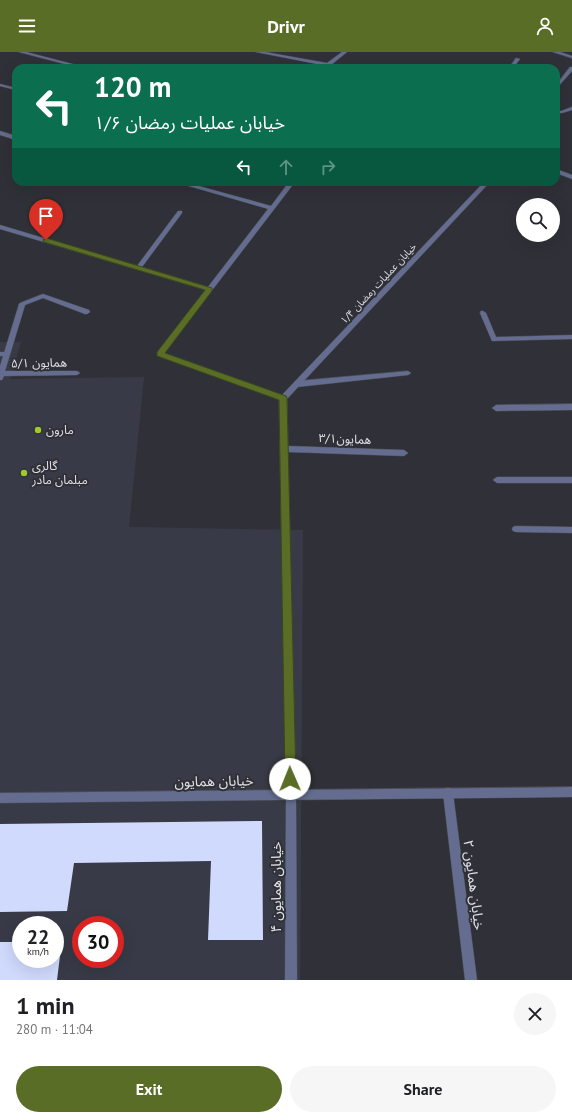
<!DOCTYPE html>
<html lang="en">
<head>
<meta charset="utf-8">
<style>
  :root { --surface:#fff; --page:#f6f6f6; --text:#202124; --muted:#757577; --accent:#5a6d27 }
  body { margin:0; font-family:"PT Sans","Noto Sans Arabic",sans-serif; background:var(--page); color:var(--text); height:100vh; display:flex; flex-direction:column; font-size:15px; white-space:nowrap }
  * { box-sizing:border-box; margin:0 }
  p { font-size:13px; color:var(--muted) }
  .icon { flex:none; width:22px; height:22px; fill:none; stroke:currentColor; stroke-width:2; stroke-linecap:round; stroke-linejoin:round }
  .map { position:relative; height:928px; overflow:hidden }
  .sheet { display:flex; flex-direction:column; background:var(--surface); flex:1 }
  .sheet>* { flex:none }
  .banner { position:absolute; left:12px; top:12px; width:548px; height:122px; border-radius:12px; box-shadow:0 4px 16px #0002; background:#0b6e4f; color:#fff; overflow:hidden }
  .fabs { position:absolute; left:516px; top:146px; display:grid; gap:8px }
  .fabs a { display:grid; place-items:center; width:44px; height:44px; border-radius:50%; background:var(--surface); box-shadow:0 4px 16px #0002; font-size:20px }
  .speed { position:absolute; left:12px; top:864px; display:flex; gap:8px; font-size:20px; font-weight:700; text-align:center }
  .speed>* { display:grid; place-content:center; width:52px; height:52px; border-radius:50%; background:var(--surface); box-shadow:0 4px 16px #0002; line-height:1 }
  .speed small { font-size:10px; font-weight:400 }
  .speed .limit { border:6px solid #d22; background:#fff; color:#111 }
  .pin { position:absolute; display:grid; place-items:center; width:34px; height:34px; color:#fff; margin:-41px -17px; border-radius:50% 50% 50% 0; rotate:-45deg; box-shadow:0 0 4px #0007 }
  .pin .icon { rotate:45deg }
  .me { position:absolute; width:44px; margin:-22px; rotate:359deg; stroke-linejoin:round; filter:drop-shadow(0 0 3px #0008) }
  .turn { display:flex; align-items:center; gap:14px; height:84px; padding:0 16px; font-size:18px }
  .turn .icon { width:52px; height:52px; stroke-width:2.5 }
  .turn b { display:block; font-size:28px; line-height:34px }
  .lanes { display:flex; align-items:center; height:38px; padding:0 16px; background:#0003; justify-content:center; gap:20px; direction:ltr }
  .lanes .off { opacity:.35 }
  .round { display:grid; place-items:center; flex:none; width:42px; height:42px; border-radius:21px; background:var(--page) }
  .summary { display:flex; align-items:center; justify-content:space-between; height:68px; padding:0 16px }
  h1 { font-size:24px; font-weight:700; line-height:30px }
  .primary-button { display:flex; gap:8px; margin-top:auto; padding:8px 16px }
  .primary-button a { flex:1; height:46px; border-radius:24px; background:var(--accent); color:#fff; font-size:16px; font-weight:700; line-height:46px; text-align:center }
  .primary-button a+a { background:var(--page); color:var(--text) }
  header { display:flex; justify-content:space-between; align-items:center; height:52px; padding:0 16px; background:var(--accent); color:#fff; font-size:18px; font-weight:700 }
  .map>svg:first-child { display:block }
</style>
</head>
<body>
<header><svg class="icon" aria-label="menu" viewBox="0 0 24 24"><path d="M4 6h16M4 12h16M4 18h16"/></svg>Drivr<svg class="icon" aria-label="person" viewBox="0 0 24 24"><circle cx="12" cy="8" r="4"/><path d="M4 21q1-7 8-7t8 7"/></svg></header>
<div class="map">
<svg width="572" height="928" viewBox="0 0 572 928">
  <rect width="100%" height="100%" fill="#303138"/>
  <path fill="#383b47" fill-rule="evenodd" d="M0,290H21L10,327L144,325L129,475L303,478L300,928H0ZM21,873H55V907H21ZM81,873H115V907H81Z"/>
  <path fill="#d0dafd" d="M262,769L263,888H208L211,809L74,811L67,859L0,860V772Z
    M55,888H62L57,928H0V890H21V907H55Z"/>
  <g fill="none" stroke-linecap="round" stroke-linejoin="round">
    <defs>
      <path id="service" d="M553,0H560L572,4V6Z
        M516,6L520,7L513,16H509Z
        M572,55V58L562,61H556V59H561Z
        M476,130H483L488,133L483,134Z
        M0,300H7L10,302L7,304H0Z
        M408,319L411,321L408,323L297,335L294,332L297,329Z"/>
      <path id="minor" d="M19,0H26L88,16H80Z
        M256,0H265L327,11L342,0H347L331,13L336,16H330L327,14Z
        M570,15H572V19L556,37V33Z
        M0,32L16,36V38L0,34Z
        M0,79L16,84V88L0,83Z
        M556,117L572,123V127L556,121Z
        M175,130H184L271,154L289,130H295L164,301L282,343L484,130H490L287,347L288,394L404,398L408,401L404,404L288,400L296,742L297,928H285L286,742L279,347L158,304V300L206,238L0,177V173L137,214L178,159H182V161L142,215L208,235L268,157Z
        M43,242L89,258L90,260L87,262H85L43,246L25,253L5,319H77L80,321L77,323L4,324L2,328H0V314L19,252L20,251Z
        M481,259H483L486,261L496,285L572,283V287L492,289L480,261Z
        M572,352V358L496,359L492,356L496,353Z
        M497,425H572V431H497L493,428Z
        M516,474L572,475V481L516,480L513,479L512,477L513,475Z
        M448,736L452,737L453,741L477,928H465L443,741L444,737Z"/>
      <path id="tertiary" d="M572,735V745L0,751V741Z"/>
    </defs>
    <use href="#service" stroke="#4c4d54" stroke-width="1"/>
    <use href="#minor" stroke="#4c4d54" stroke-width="1"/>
    <use href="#tertiary" stroke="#4c4d54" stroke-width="1"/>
    <use href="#service" fill="#646d8f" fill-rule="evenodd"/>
    <use href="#minor" fill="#646d8f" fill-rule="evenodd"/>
    <use href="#tertiary" fill="#646d8f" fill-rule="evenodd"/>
  </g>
  <path fill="#5a6d27" stroke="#3a4719" d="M46,186L212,236V239L165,301L286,344L287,346L296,727L294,731L290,732L286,731L285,727L279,348L157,304V300L205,238L44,190L43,188Z"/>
  <g fill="#a1c92b" stroke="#303138" stroke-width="1.5">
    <circle cx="38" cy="378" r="4"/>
    <circle cx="24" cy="421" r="4"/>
  </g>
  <g text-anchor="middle" stroke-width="4" stroke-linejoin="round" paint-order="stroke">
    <g font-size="10" fill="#e0e2e6" stroke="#303138">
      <text transform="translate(378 231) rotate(-47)" y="4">خیابان عملیات رمضان ۱/۴</text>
    </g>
    <g font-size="12" fill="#e0e2e6" stroke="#303138">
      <text transform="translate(39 311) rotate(-1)" y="4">همایون ۵/۱</text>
      <text transform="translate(345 387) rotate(2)" y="4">همایون۳/۱</text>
    </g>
    <g font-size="12" fill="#e0e2e6" stroke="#303138" text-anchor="start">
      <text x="46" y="382">مارون</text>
      <text x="32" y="418">گالری<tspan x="32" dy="14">مبلمان مادر</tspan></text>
    </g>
    <g font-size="14" fill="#e0e2e6" stroke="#303138">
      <text transform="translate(214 729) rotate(-1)" y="5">خیابان همایون</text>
      <text transform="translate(474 833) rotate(83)" y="5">خیابان همایون ۲</text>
      <text transform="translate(276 835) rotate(-90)" y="5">خیابان همایون ۴</text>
    </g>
  </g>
</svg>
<div class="fabs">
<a><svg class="icon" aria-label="search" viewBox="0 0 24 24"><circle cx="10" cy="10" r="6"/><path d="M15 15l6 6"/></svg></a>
</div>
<div class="speed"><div>22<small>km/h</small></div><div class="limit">30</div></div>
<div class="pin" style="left:46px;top:188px;background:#d93025"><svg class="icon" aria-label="arrive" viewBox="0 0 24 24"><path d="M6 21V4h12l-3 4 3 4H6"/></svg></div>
<svg class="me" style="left:290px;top:727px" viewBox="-20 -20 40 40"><circle r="19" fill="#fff"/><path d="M0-13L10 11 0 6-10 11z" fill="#5a6d27"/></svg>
<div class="banner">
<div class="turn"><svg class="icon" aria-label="left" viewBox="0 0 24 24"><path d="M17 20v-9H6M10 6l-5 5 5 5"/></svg><div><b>120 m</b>خیابان عملیات رمضان ۱/۶</div></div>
<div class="lanes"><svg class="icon" aria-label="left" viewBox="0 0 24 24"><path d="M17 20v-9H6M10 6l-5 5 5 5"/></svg><svg class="icon off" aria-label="ahead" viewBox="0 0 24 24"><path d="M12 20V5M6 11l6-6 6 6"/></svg><svg class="icon off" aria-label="right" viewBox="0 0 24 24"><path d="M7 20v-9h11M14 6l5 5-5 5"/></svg></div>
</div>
</div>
<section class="sheet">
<div class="summary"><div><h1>1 min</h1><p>280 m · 11:04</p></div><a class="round"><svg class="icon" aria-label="close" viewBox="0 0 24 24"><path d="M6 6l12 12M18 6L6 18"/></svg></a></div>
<div class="primary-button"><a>Exit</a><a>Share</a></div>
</section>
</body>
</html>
